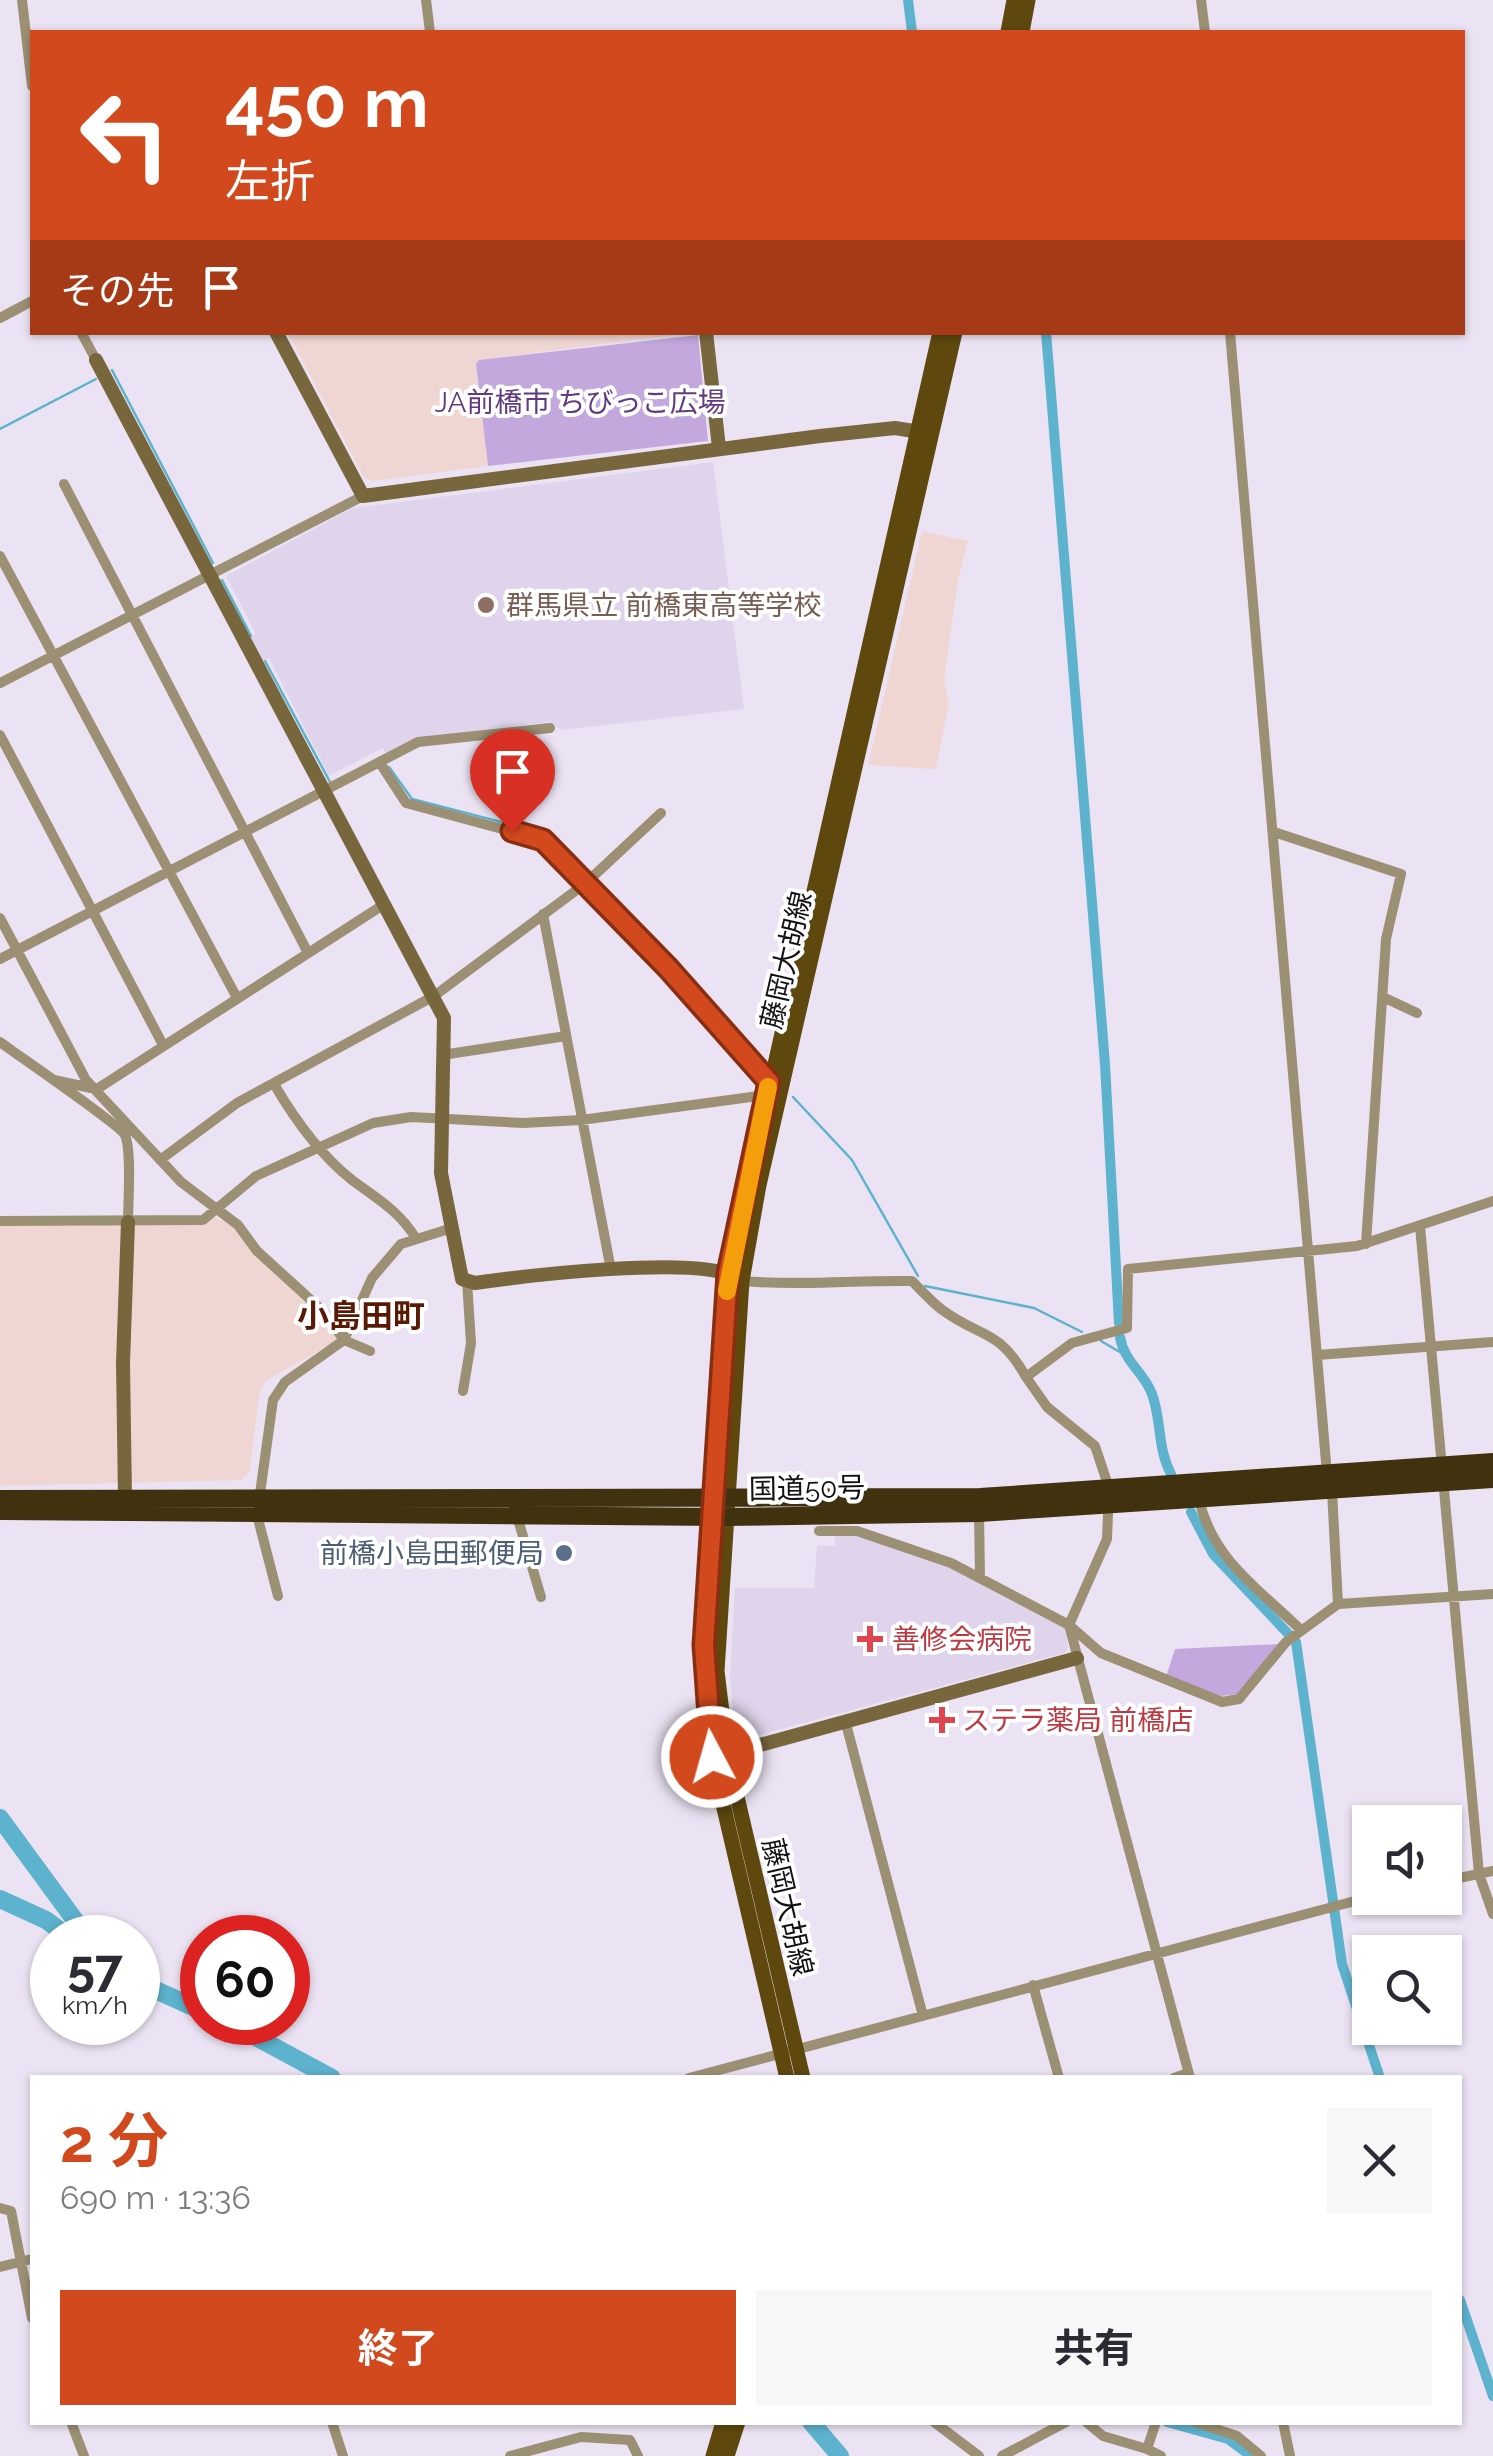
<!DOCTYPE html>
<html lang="ja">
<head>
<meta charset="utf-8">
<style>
  :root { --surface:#fff; --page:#f7f7f7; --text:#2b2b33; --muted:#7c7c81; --accent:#d1491c }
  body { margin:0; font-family:Raleway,"Noto Sans JP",sans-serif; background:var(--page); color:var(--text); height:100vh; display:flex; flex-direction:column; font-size:38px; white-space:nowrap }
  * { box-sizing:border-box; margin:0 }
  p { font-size:32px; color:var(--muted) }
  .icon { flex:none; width:55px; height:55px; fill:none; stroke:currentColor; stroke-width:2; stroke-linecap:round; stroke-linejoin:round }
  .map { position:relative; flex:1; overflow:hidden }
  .panel { position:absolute; left:30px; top:2075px; width:1432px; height:350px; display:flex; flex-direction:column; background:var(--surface); border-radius:0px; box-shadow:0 2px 8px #0004 }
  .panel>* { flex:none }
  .banner { position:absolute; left:30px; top:30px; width:1435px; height:305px; border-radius:0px; box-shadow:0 2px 8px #0004; background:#d1491c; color:#fff; overflow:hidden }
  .fabs { position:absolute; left:1352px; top:1805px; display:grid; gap:20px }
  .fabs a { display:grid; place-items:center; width:110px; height:110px; border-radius:0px; background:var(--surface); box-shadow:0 2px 8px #0004; font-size:50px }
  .speed { position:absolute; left:30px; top:1915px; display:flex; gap:20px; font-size:50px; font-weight:700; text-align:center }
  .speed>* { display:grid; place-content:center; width:130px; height:130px; border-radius:50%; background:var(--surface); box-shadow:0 2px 8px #0004; line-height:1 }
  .speed small { font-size:25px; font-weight:400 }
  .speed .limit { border:15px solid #d22; background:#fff; color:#111 }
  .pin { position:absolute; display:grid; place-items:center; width:85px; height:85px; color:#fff; margin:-102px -42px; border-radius:50% 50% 50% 0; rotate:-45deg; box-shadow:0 0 10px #0007 }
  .pin .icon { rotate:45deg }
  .me { position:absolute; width:110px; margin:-55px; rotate:354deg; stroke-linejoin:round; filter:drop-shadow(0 0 8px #0008) }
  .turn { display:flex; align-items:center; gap:35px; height:210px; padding:0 30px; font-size:45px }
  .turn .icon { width:130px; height:130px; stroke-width:2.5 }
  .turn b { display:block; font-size:70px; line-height:85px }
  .then { display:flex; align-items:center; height:95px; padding:0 30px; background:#0003; gap:20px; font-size:38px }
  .round { display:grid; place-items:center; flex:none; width:105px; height:105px; border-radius:0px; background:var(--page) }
  .overview { display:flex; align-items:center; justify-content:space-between; height:170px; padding:0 30px }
  h1 { font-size:60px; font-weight:700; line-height:75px; color:var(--accent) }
  .primary-button { display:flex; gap:20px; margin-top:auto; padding:20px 30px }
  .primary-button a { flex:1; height:115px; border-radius:0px; background:var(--accent); color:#fff; font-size:40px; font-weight:700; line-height:115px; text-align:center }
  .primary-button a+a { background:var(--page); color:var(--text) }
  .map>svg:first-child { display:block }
</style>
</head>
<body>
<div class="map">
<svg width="1493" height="2456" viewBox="0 0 1493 2456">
  <rect width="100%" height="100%" fill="#ebe3f3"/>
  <path fill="#f0d6d3" d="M698,332L479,360L476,365L488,466L372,481L363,476L288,333Z
    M922,531L968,541L958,580L944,680L949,702L936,769L868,765Z
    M214,1217L232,1224L337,1335L336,1341L266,1381L259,1395L250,1470L242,1480L0,1486V1224L205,1225Z"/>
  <path fill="#dfd4eb" d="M713,462L744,709L561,730L549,722L420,738L387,756L383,748L329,776L269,658L262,661L250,638L256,634L226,576L353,508Z
    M835,1535L862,1536L951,1566L1065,1627L1068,1647L1065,1653L736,1741L730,1679L735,1588H814L817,1546H835Z"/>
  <path fill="#c2a8dd" d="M698,335L708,441L488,466L476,364L479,360Z
    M1278,1644L1239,1694L1221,1696L1166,1677L1175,1649Z"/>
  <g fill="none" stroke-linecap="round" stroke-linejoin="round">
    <path stroke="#5db2cd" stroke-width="2.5" d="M112,370L213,563
      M0,429L96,379
      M222,580L251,636
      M265,661L330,782
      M389,767L412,799L544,833L585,875
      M595,885L631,923
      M718,1017L761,1065
      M793,1097L852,1160L918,1276
      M925,1286L1034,1308L1082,1332
      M1101,1341L1125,1355"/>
    <path stroke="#5db2cd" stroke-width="10" d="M908,0L912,32
      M1046,332L1105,1064L1119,1323
      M1120,1337C1124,1362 1144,1372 1152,1394C1162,1421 1157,1448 1171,1474
      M1191,1512L1213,1554L1296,1642L1342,1964L1380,2078
      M1460,2300L1493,2396
      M1167,2422L1228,2439L1251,2456"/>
    <path stroke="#5db2cd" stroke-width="18" d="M0,1818L88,1938
      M0,1899L46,1920L70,1938
      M138,1982L202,2011
      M228,2022L332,2078
      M811,2422L840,2456"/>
    <path stroke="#9c9074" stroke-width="10" d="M22,0L32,86
      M426,0L430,32
      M1201,0L1205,32
      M0,318L32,301
      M81,332L96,360
      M1230,332L1327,1474
      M64,484L307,951
      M0,556L236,996
      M0,683L363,496
      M0,735L163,1045
      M380,763L406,803L543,840L668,968L769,1082
      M1274,832L1401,874L1386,939L1366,1244
      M543,914L611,1270
      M0,918L86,1080L181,1182L238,1225L257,1251L323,1311L344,1340L370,1351
      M0,959L418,742L550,728
      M1383,997L1417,1013
      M0,1042C19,1056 120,1125 125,1135C132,1151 128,1202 128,1222
      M442,1055L566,1036
      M54,1080L91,1088
      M274,1084C295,1120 319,1154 352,1180C376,1198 398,1210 415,1237
      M97,1089L383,905
      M160,1160L237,1103L434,996L586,883L661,813
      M0,1221L203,1220L256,1176L373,1123L411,1117L523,1123L581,1120L766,1095
      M1420,1226L1479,1874L1493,1914
      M742,1281C800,1286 854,1280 912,1281C921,1290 931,1301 941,1309C981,1339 998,1327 1026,1377
      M1317,1355L1493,1342
      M463,1391L471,1343L467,1281
      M1332,1491L1338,1604
      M1199,1499C1212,1559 1259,1589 1301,1630
      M979,1513L980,1577
      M517,1516L541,1597
      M819,1531H857L951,1563L1069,1625L1101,1653L1222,1702L1239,1699L1286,1642L1338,1604L1493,1594
      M278,1596L257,1515L273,1400L285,1382L344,1340L372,1278L401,1244L452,1228
      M845,1720L923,2016
      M1445,1881L1493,1871
      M1033,1985L1059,2078
      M689,2078L1370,1897
      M1174,2078L1188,2073
      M1190,2078L1069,1625L1107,1539L1109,1488L1095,1446L1047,1407L1026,1377L1072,1343L1127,1328L1128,1269L1357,1246L1493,1201
      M0,2208L11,2211L32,2318
      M0,2267L32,2259
      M71,2422L84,2456
      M332,2422L343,2456
      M934,2422L979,2456
      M1086,2422L1103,2436L1147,2449L1156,2422
      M1195,2422L1237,2436L1261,2456
      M1283,2422L1290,2456
      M1147,2449L1161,2456
      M510,2456L581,2437L630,2440L638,2456
      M1002,2456L1066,2422"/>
    <path stroke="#78663d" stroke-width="14" d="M276,332L363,496L820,436L895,428L926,433
      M706,332L719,448
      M96,360L444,1018L441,1173L462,1279L475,1283C524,1276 697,1255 735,1277
      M125,1499L123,1363L128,1222
      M727,1754L1077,1658"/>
    <path stroke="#5e480e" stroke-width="15" d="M1008,32L1014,0
      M1022,32L1028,0
      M787,2078L712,1757L705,1645L728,1273L940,332
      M803,2078L727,1754L717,1671L742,1281L759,1185L955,332
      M713,2456L723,2422
      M727,2456L738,2422"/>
    <path stroke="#40320e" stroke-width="18" d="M0,1499L980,1497L1493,1462
      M0,1511L725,1517L979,1513L1493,1479"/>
  </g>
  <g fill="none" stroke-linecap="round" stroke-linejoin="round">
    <defs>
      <path id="route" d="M512,831L543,840L668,968L769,1082L728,1273L704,1645L712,1757"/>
    </defs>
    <use href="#route" stroke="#882f12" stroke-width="25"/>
    <use href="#route" stroke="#d1491c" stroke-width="18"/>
    <path stroke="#f59e0b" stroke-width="18" d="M727,1291L768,1087"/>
  </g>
  <circle fill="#8d6e63" stroke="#fff" stroke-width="4" cx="486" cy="605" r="10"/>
  <circle fill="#5c6f8a" stroke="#fff" stroke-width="4" cx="564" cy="1553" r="10"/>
  <g fill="#e0444e" stroke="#fff" stroke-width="4">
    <path d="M865 1624h10v10h10v10h-10v10h-10v-10h-10v-10h10z"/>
    <path d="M937 1705h10v10h10v10h-10v10h-10v-10h-10v-10h10z"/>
  </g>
  <g text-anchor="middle" stroke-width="8" stroke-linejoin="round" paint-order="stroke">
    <g font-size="28" fill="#623a83" stroke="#fff">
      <text x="580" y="412">JA前橋市 ちびっこ広場</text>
    </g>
    <g font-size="28" fill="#785e54" stroke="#fff" text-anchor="start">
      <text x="506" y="615">群馬県立 前橋東高等学校</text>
    </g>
    <g font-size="28" fill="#141116" stroke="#fff">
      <text transform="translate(786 960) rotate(-77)" y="10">藤岡大胡線</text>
      <text transform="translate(807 1488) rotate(-1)" y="10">国道50号</text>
      <text transform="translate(788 1907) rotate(77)" y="10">藤岡大胡線</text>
    </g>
    <g font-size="28" fill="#4e5e75" stroke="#fff" text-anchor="end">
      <text x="544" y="1563">前橋小島田郵便局</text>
    </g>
    <g font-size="28" fill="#be3a42" stroke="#fff" text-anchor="start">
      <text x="892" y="1649">善修会病院</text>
      <text x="962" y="1730">ステラ薬局 前橋店</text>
    </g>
    <g font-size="32" font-weight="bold" fill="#5a1904" stroke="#fff">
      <text x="361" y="1327">小島田町</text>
    </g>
  </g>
</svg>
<div class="fabs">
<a><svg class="icon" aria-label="sound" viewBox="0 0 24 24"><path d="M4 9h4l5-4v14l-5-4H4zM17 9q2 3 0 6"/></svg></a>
<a><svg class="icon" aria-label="search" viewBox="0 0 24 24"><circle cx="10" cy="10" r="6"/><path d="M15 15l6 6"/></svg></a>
</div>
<div class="speed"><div>57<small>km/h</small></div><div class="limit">60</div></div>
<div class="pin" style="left:512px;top:831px;background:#d93025"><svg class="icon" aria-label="arrive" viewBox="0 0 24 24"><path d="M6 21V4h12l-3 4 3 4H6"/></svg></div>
<svg class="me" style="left:712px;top:1757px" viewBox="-20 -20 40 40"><circle r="17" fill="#d1491c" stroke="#fff" stroke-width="3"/><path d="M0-11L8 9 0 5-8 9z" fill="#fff"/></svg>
<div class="banner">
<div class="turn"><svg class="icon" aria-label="left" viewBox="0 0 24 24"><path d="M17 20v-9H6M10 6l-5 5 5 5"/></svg><div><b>450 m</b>左折</div></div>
<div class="then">その先<svg class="icon" aria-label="arrive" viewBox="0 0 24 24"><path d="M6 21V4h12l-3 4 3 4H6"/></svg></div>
</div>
<section class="panel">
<div class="overview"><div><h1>2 分</h1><p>690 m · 13:36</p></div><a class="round"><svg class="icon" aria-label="close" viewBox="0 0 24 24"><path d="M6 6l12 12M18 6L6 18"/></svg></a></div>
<div class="primary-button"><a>終了</a><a>共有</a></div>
</section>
</div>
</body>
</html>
